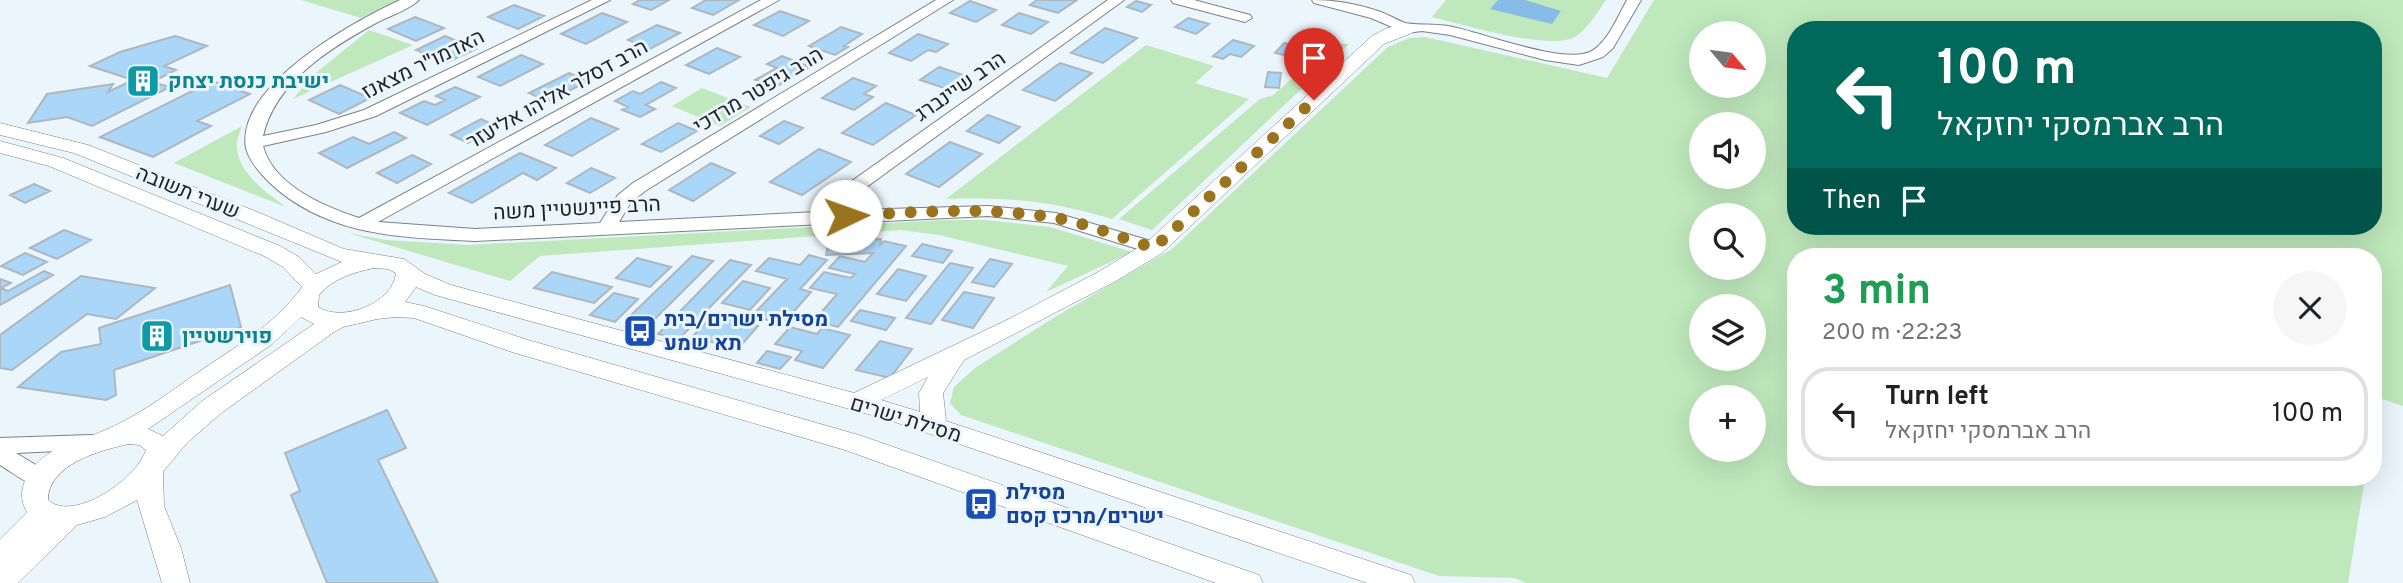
<!DOCTYPE html>
<html lang="en">
<head>
<meta charset="utf-8">
<style>
  :root { --surface:#fff; --page:#f6f6f6; --text:#202124; --muted:#757577; --line:#e0e0e0 }
  body { margin:0; font-family:Overpass,Heebo,sans-serif; background:var(--page); color:var(--text); height:100vh; display:flex; flex-direction:column; font-size:26px; white-space:nowrap }
  * { box-sizing:border-box; margin:0 }
  p { font-size:23px; color:var(--muted) }
  .icon { flex:none; width:38px; height:38px; fill:none; stroke:currentColor; stroke-width:2; stroke-linecap:round; stroke-linejoin:round }
  .map { position:relative; flex:1; overflow:hidden }
  .side { position:absolute; left:1787px; top:248px; width:595px; height:238px; display:flex; flex-direction:column; background:var(--surface); border-radius:28px; box-shadow:0 7px 28px #0002 }
  .side>* { flex:none }
  .guide { position:absolute; left:1787px; top:21px; width:595px; height:214px; border-radius:28px; box-shadow:0 7px 28px #0002; background:#00695c; color:#fff; overflow:hidden }
  .needle { width:46px; rotate:119deg }
  .tools { position:absolute; left:1689px; top:21px; display:grid; gap:14px }
  .tools a { display:grid; place-items:center; width:77px; height:77px; border-radius:50%; background:var(--surface); box-shadow:0 7px 28px #0002; font-size:35px }
  .pin { position:absolute; display:grid; place-items:center; width:60px; height:60px; color:#fff; margin:-72px -30px; border-radius:50% 50% 50% 0; rotate:-45deg; box-shadow:0 0 7px #0007 }
  .pin .icon { rotate:45deg }
  .me { position:absolute; width:77px; margin:-38px; rotate:87deg; stroke-linejoin:round; filter:drop-shadow(0 0 5px #0008) }
  .turn { display:flex; align-items:center; gap:24px; height:147px; padding:0 35px; font-size:32px }
  .turn .icon { width:91px; height:91px; stroke-width:2.5 }
  .turn b { display:block; font-size:49px; line-height:60px }
  .then { display:flex; align-items:center; height:66px; padding:0 35px; background:#0003; gap:14px; font-size:26px }
  .round { display:grid; place-items:center; flex:none; width:74px; height:74px; border-radius:37px; background:var(--page) }
  .summary { display:flex; align-items:center; justify-content:space-between; height:119px; padding:0 35px }
  h1 { font-size:42px; font-weight:700; line-height:52px; color:#1e9e55 }
  ul { padding:0; list-style:none }
  li { display:flex; align-items:center; gap:21px; height:94px; margin:0 14px 10px; padding:0 21px; border:4px solid var(--line); border-radius:28px }
  li div { flex:1 }
  li b { display:block; font-size:26px }
  li em { font-style:normal }
  .map>svg:first-child { display:block }
</style>
</head>
<body>
<div class="map">
<svg width="2403" height="583" viewBox="0 0 2403 583">
  <rect width="100%" height="100%" fill="#ebf5fc"/>
  <path fill="#bfe8bc" fill-rule="evenodd" d="M301,0H398L361,18Z
    M1446,0H1606C1598,11 1587,30 1575,37C1549,51 1461,24 1432,17Z
    M1654,0H2403V406L2379,398L2373,433V257H1796V478H2365L2348,583H1526L1515,578L1439,576L961,415L950,403L954,387L975,368L1055,317L1172,249L1388,47L1409,38L1425,37L1607,78ZM1796,30H2373V226H1796ZM1701,33H1754V86H1701ZM1701,124H1754V177H1701ZM1701,215H1754V268H1701ZM1701,306H1754V359H1701ZM1701,397H1754V450H1701Z
    M369,30L413,45L293,99L312,76Z
    M1333,43L1349,44L1152,230L1119,219L1260,99L1273,95Z
    M1146,45L1214,66L1195,83L1249,99L1112,219C1051,201 1010,197 946,199Z
    M702,88L751,107L720,126L672,106Z
    M242,126C240,132 236,141 237,148C239,174 267,193 286,207L174,163Z
    M945,220H985L1050,227L1132,252L1046,292L1068,266L939,235L900,230L540,256L510,281L348,233L386,240L468,245Z"/>
  <path fill="#86bce5" d="M1498,0H1525L1561,11L1552,24L1490,9Z"/>
  <path fill="#aad6f7" stroke="#aeb7be" stroke-width="2" d="M640,0H669L651,10L633,4Z
    M706,0H739L713,15L692,8Z
    M1037,0H1077L1058,13L1030,5Z
    M970,1L996,10L976,22L950,13Z
    M1136,1L1151,5L1142,12L1127,7Z
    M514,5L544,16L518,29L488,17Z
    M780,11L809,21L783,36L754,25Z
    M602,13L627,22L586,44L561,34Z
    M1019,13L1048,22L1031,34L1002,25Z
    M415,17L444,28L416,41L388,29Z
    M1188,18L1209,24L1196,34L1175,27Z
    M657,25L680,33L650,49L628,40Z
    M841,27L862,34L844,46L848,47L835,55L809,46Z
    M1105,28L1137,38L1103,63L1071,53Z
    M918,34L948,44L936,52L928,50L911,61L889,53Z
    M175,36L207,46L164,66L176,70L152,82L170,87L92,126L67,117L28,123L47,94L113,84L108,92L133,80L90,66L120,52Z
    M445,36L476,49L446,63L416,50Z
    M1233,40L1254,46L1241,57L1230,54L1223,59L1213,56Z
    M1284,43L1297,46L1288,56L1275,53Z
    M717,48L740,57L709,74L686,65Z
    M521,55L543,64L500,86L478,77Z
    M782,56L810,67L774,88L755,80L777,68L767,64Z
    M1060,63L1092,73L1055,101L1023,90Z
    M939,67L969,77L950,90L920,80Z
    M1268,72L1281,73L1279,88L1265,87Z
    M569,73L588,81L548,102L529,93Z
    M853,78L876,86L864,94L873,97L854,110L822,98Z
    M212,81L250,94L197,121L211,126L153,157L100,137Z
    M661,82L676,88L646,105L655,109L640,117L622,110L628,107L615,101L633,91L640,94Z
    M340,85L370,98L339,114L309,100Z
    M455,87L480,97L427,125L400,113L424,101L435,105L445,100L436,96Z
    M886,103L916,115L873,145L842,133Z
    M988,115L1020,127L999,143L967,131Z
    M591,118L618,129L572,156L545,145Z
    M481,119L498,127L468,143L451,135Z
    M784,121L803,128L779,144L760,136Z
    M678,123L697,131L661,152L642,144Z
    M394,132L406,138L347,168L319,153L353,137L369,144Z
    M950,142L982,154L939,187L906,174Z
    M819,149L851,162L802,195L770,182Z
    M520,153L556,168L537,180L523,173L472,203L449,193Z
    M412,155L431,164L397,183L377,173Z
    M711,163L735,173L693,201L669,190Z
    M591,168L615,178L590,193L567,183Z
    M34,184L50,191L25,203L10,195Z
    M64,230L91,240L57,259L30,248Z
    M881,239L880,245L884,241L906,246L838,327L814,321L837,294L810,288L824,272L851,278L855,274L829,268L840,256L865,262L873,253L826,255L829,241Z
    M922,244L952,251L943,263L912,256Z
    M25,253L47,262L23,275L1,266Z
    M809,255L827,260L800,289L811,292L783,324L752,316L787,279L756,271L769,258L800,265Z
    M692,256L713,261L648,326L626,320Z
    M637,258L671,267L650,287L616,278Z
    M990,259L1012,264L994,287L972,282Z
    M730,260L751,265L679,339L658,334Z
    M950,263L973,268L931,324L906,318Z
    M898,269L926,276L906,301L877,294Z
    M44,271L53,275L0,305V279L11,283L1,288L8,291Z
    M552,272L612,287L594,303L534,288Z
    M81,276L155,288L116,319L87,314L12,370L0,368V335Z
    M743,281L770,288L750,310L722,303Z
    M230,285L241,327L114,370L116,395L106,400L18,387L61,352L101,344L99,328Z
    M964,292L994,298L973,328L942,320Z
    M614,293L638,299L615,322L590,315Z
    M860,310L895,318L886,330L851,321Z
    M713,315L758,326L738,349L692,337Z
    M790,327L817,334L822,328L850,335L823,368L795,360L802,351L775,344Z
    M880,341L912,349L890,378L856,370Z
    M767,351L791,357L780,369L757,363Z
    M387,410L406,448L378,460L438,583H327L291,495L300,491L285,453Z"/>
  <g fill="none" stroke-linecap="round" stroke-linejoin="round">
    <defs>
      <path id="minor" d="M400,0H419C409,10 389,16 376,23C330,48 275,82 263,136L316,125L364,110L592,0H610L376,116L326,132L263,146C273,185 325,207 359,218L761,0H779L378,222L475,229L600,223L618,195L633,183L936,0H953L645,191L631,202L619,222L837,211V196L849,183L1108,0H1124L861,191L855,197V210L988,206L1056,213L1161,244L1163,248L1154,254L1054,223L988,216L475,241C436,239 396,238 358,229C326,221 294,206 270,183C260,173 249,161 246,148C235,86 355,21 400,0Z
        M1171,0H1194L1250,15L1252,18L1245,22L1173,3Z
        M1312,0C1335,0 1358,4 1381,12C1389,15 1397,20 1405,23C1412,25 1437,24 1448,26C1481,32 1561,64 1590,52C1607,44 1618,16 1627,0H1641L1613,48L1603,57L1579,65L1545,60L1450,35L1422,31L1406,33L1371,18L1314,3Z
        M91,435L99,437L102,443L99,449L16,453L49,473L52,479L49,485C32,490 14,473 0,465V438Z"/>
      <path id="tertiary" d="M1406,24L1415,29L1412,33L1384,44L1162,253L1116,281L964,360L943,393L946,421L1411,575L1415,583H1367L886,419L435,295L416,287L405,302L424,306L528,340L862,436L1259,575L1263,583H1216L845,450L512,352L414,318L396,317L377,319L343,327L334,332L220,414L187,443L166,468L163,472L164,506L181,548L190,583H162L137,500L105,517L77,525L18,583H0V539L27,512C17,495 23,479 36,464C54,445 80,441 103,431C133,419 163,397 190,378C228,351 275,326 302,287L283,267L264,256L49,166L0,153V141L63,158L280,246L299,257L316,274L342,262L74,153L0,135V123L88,145L255,211L344,249L404,259L425,274L451,285L854,393L1011,318L1100,271L1146,243L1372,36L1387,28ZM374,268L388,269L396,273C393,303 343,323 318,307L319,295C332,279 354,272 374,268ZM301,317L314,324L202,401L163,436L148,429L271,345ZM928,377L919,393L920,412L881,400ZM129,444L139,445L146,450C137,479 73,523 48,500C48,464 101,450 129,444Z"/>
    </defs>
    <use href="#minor" stroke="#7a8289" stroke-width="2"/>
    <use href="#tertiary" stroke="#7a8289" stroke-width="1"/>
    <use href="#minor" fill="#fff" fill-rule="evenodd"/>
    <use href="#tertiary" fill="#fff" fill-rule="evenodd"/>
  </g>
  <g fill="none" stroke-linecap="round" stroke-linejoin="round">
    <path stroke="#9a731f" stroke-width="12" stroke-dasharray="0 21.6" d="M846,216C916,212 986,206 1056,218C1089,224 1121,238 1154,248L1314,100"/>
  </g>
  <defs>
    <symbol id="building-square" viewBox="-11 -11 22 22"><rect x="-9" y="-9" width="18" height="18" rx="4" fill="#0f9aa8" stroke="#ebf5fc"/><path d="M-4-6H4V6H1V3H-1V6H-4ZM-2.5-4.3h1.7v1.8h-1.7ZM.8-4.3h1.7v1.8H.8ZM-2.5-1h1.7V.8h-1.7ZM.8-1h1.7V.8H.8Z" fill="#fff"/></symbol>
    <symbol id="bus-square" viewBox="-11 -11 22 22"><rect x="-9" y="-9" width="18" height="18" rx="4" fill="#1a4fb4" stroke="#ebf5fc"/><path d="M-5-6H5V4H4V6H2V4H-2V6H-4V4H-5ZM-3.5-4V0h7V-4ZM-3.5 1.2v1.5H-2V1.2ZM2 1.2v1.5H3.5V1.2Z" fill="#fff"/></symbol>
  </defs>
  <g fill-rule="evenodd">
    <use href="#building-square" x="124" y="62" width="38" height="38"/>
    <use href="#bus-square" x="621" y="312" width="38" height="38"/>
    <use href="#building-square" x="138" y="317" width="38" height="38"/>
    <use href="#bus-square" x="962" y="485" width="38" height="38"/>
  </g>
  <g text-anchor="middle" stroke-width="6" stroke-linejoin="round" paint-order="stroke">
    <g font-size="21" fill="#1e2124" stroke="#ebf5fc">
      <text transform="translate(423 64) rotate(-26)" y="7">האדמו"ר מצאנז</text>
      <text transform="translate(960 86) rotate(-35)" y="7">הרב שיינברג</text>
      <text transform="translate(758 90) rotate(-31)" y="7">הרב גיפטר מרדכי</text>
      <text transform="translate(557 94) rotate(-29)" y="7">הרב דסלר אליהו אליעזר</text>
      <text transform="translate(188 192) rotate(22)" y="7">שערי תשובה</text>
      <text transform="translate(577 208) rotate(-3)" y="7">הרב פיינשטיין משה</text>
      <text transform="translate(906 419) rotate(17)" y="7">מסילת ישרים</text>
    </g>
    <g font-size="21" font-weight="bold" fill="#0d838f" stroke="#ebf5fc" text-anchor="start">
      <text x="168" y="88">ישיבת כנסת יצחק</text>
      <text x="182" y="343">פוירשטיין</text>
    </g>
    <g font-size="21" font-weight="bold" fill="#164399" stroke="#ebf5fc" text-anchor="start">
      <text x="664" y="326">מסילת ישרים/בית<tspan x="664" dy="24">תא שמע</tspan></text>
      <text x="1006" y="499">מסילת<tspan x="1006" dy="24">ישרים/מרכז קסם</tspan></text>
    </g>
  </g>
</svg>
<div class="tools">
<a><svg class="needle" viewBox="-14 -14 28 28"><path d="M0-13l5 13h-10z" fill="#e53935"/><path d="M0 13l5-13h-10z" fill="#757577"/></svg></a>
<a><svg class="icon" aria-label="sound" viewBox="0 0 24 24"><path d="M4 9h4l5-4v14l-5-4H4zM17 9q2 3 0 6"/></svg></a>
<a><svg class="icon" aria-label="search" viewBox="0 0 24 24"><circle cx="10" cy="10" r="6"/><path d="M15 15l6 6"/></svg></a>
<a><svg class="icon" aria-label="layers" viewBox="0 0 24 24"><path d="M12 4l9 5-9 5-9-5zM3 14l9 5 9-5"/></svg></a>
<a>+</a>
</div>
<div class="pin" style="left:1314px;top:100px;background:#d93025"><svg class="icon" aria-label="arrive" viewBox="0 0 24 24"><path d="M6 21V4h12l-3 4 3 4H6"/></svg></div>
<svg class="me" style="left:846px;top:216px" viewBox="-20 -20 40 40"><circle r="19" fill="#fff"/><path d="M0-13L10 11 0 6-10 11z" fill="#9a731f"/></svg>
<div class="guide">
<div class="turn"><svg class="icon" aria-label="left" viewBox="0 0 24 24"><path d="M17 20v-9H6M10 6l-5 5 5 5"/></svg><div><b>100 m</b>הרב אברמסקי יחזקאל</div></div>
<div class="then">Then<svg class="icon" aria-label="arrive" viewBox="0 0 24 24"><path d="M6 21V4h12l-3 4 3 4H6"/></svg></div>
</div>
<section class="side">
<div class="summary"><div><h1>3 min</h1><p>200 m · 22:23</p></div><a class="round"><svg class="icon" aria-label="close" viewBox="0 0 24 24"><path d="M6 6l12 12M18 6L6 18"/></svg></a></div>
<ul>
<li><svg class="icon" aria-label="left" viewBox="0 0 24 24"><path d="M17 20v-9H6M10 6l-5 5 5 5"/></svg><div><b>Turn left</b><p>הרב אברמסקי יחזקאל</p></div><em>100 m</em></li>
</ul>
</section>
</div>
</body>
</html>
